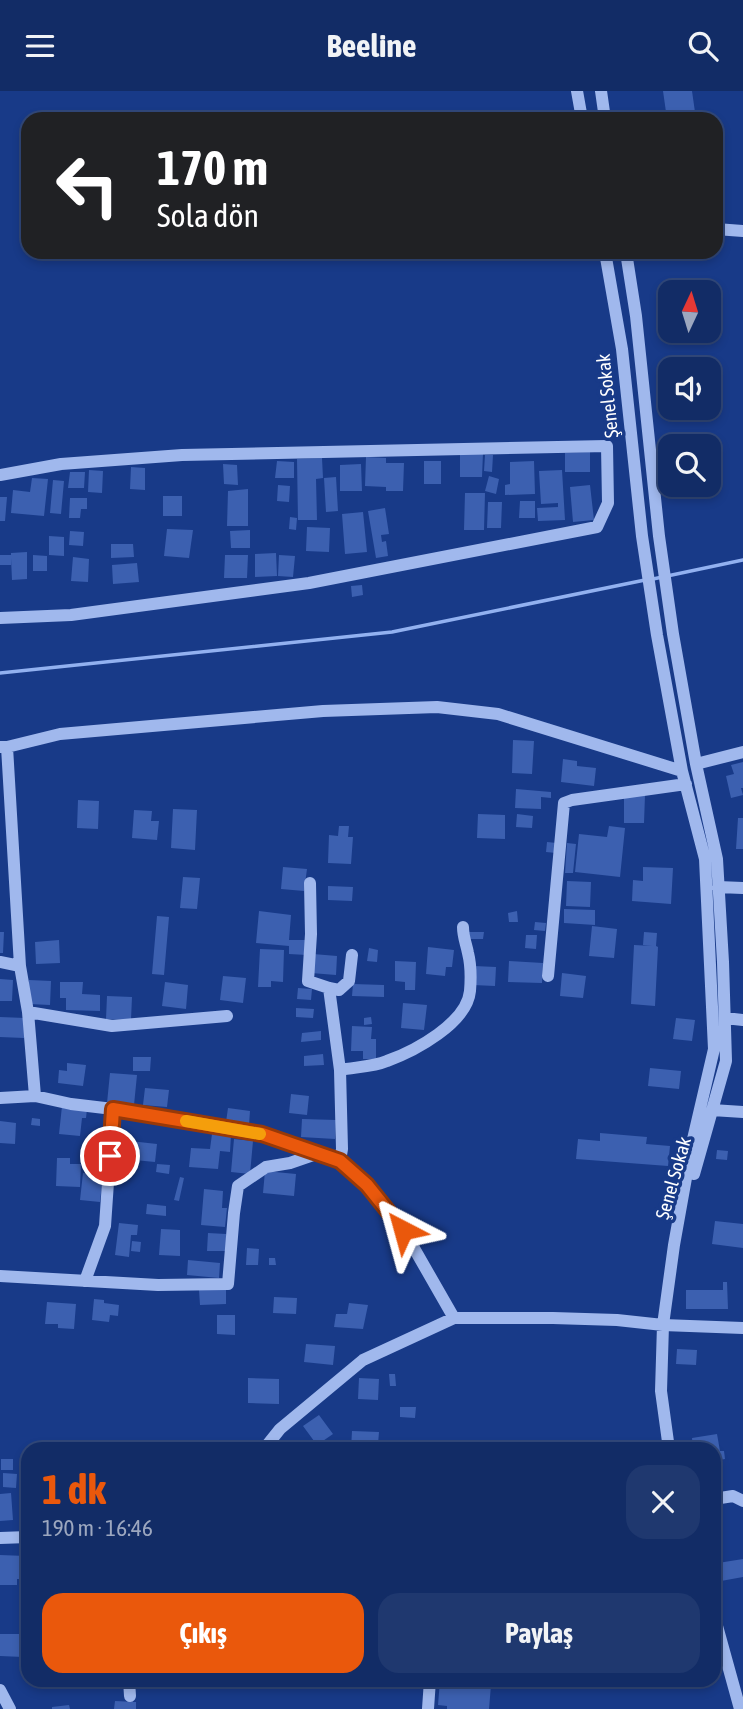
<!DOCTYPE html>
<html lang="tr">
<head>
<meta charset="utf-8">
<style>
  :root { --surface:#122c66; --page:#1f386f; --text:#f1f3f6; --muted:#9ca7bf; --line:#31487a; --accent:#ea580c }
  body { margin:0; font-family:"Asap Condensed",sans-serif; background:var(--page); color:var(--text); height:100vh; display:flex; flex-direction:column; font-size:26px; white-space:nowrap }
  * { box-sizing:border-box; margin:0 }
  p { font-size:23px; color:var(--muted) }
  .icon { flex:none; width:38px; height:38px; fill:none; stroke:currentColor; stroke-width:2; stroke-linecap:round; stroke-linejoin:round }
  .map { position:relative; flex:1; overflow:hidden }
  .drawer { position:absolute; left:21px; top:1351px; width:700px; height:245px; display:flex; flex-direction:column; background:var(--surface); border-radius:21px; box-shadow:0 4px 10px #0003,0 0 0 2px var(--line) }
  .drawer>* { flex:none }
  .banner { position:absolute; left:21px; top:21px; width:702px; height:147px; border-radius:21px; box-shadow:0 4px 10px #0003,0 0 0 2px var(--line); background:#202124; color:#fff; overflow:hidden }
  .needle { width:46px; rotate:4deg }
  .fabs { position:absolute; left:658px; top:189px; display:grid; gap:14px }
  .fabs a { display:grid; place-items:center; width:63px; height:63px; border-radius:14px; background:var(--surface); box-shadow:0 4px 10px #0003,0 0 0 2px var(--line); font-size:35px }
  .pin { position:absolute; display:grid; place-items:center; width:60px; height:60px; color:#fff; margin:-30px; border:4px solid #fff; border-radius:50%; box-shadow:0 2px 7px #0007 }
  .me { position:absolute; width:77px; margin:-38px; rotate:321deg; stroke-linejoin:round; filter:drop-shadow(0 0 5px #0008) }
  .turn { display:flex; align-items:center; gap:24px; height:147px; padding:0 21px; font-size:32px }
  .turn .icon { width:91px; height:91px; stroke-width:2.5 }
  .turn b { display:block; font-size:49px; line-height:60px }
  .round { display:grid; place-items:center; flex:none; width:74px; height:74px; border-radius:21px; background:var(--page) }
  .headline { display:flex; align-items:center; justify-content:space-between; height:119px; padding:0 21px }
  h1 { font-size:42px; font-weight:700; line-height:52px; color:var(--accent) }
  .button { display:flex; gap:14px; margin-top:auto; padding:14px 21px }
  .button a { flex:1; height:80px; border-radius:21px; background:var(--accent); color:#fff; font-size:28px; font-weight:700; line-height:80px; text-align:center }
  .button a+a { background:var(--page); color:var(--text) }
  header { display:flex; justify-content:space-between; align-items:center; height:91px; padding:0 21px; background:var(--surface); font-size:32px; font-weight:700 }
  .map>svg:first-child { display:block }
</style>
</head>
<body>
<header><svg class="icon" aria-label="menu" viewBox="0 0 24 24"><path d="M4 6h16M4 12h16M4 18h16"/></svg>Beeline<svg class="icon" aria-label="search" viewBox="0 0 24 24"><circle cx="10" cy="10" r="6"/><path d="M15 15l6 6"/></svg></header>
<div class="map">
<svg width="743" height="1618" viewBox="0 0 743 1618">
  <rect width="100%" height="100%" fill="#183a88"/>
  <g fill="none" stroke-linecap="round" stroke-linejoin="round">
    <path stroke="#92b1f0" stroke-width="3.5" d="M653,488L743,469
      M0,582L392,541L645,489"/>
  </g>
  <path fill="#3c60b0" d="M663,0H692L696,28H667Z
    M590,361V381H565V362Z
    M460,362H483L482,386H460Z
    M485,364H493L492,381L484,380Z
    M366,366L386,367V372H404L403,400H386V396L365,395Z
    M322,367L323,387L316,388L317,429H298L297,368Z
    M277,370L294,371V387H275Z
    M424,370H441V393H424Z
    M534,370L535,403L505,404V394L510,393V371Z
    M223,373L237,374L238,394L224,393Z
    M361,373L362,400H340V374Z
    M131,376L145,377V399L130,398Z
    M89,379L103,380L102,402L88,401Z
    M562,379L565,429L538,430L537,417L558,416V412L541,413L539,380Z
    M70,381H85L84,397H68Z
    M489,385L499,388L496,403L485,400Z
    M336,386L338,420L326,421L324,387Z
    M32,387L48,388L44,425L11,422L13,399L30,401Z
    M53,389L64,390L61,423L50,422Z
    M278,394L290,395L289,411L277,410Z
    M590,394L594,429L573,431L570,396Z
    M248,398V435H227L228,400Z
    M465,402H485L484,439H464Z
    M163,405H182V425H163Z
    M0,406H7L5,430H0Z
    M70,407H87V418H81L80,427H69Z
    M520,410H535V427H519Z
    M488,411H502L501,437H487Z
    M385,417L389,443L381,444L382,451L386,450L388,465L376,467L368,420Z
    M363,421L367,461L345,463L342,423Z
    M290,426L297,427L296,439L289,438Z
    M307,436L330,437L329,461L306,460Z
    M167,438L193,439L189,467L164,465Z
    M250,439V457H231L230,440Z
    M70,440L84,441L83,455L69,454Z
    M49,445L64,446V465L49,464Z
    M111,453H133L134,466L111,467Z
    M27,461V488L12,489L11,467V474H0V464H11V462Z
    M276,462L277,485L255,486V463Z
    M33,464L47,465V480H33Z
    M225,464H248L247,487H224Z
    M279,464L295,465L293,486L278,485Z
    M73,466L89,468L88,491L71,490Z
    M137,472L139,491L113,493L112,474Z
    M362,494L363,504L352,506L351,495Z
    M513,649L534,650L532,683L512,682Z
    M563,668L577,670V675L596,677L594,695L561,691Z
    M743,671V697H741L743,704L731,707L726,685L734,683L731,674Z
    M516,698L551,701V707L541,706V718L515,717Z
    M624,703L645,704L644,732H624Z
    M78,709L99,710L98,738L77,737Z
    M173,718L197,719L195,759L171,757Z
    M134,719L152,720L151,730H159L157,749L132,747Z
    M478,723L505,724V748L477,747Z
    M517,723L533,725L532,737L516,736Z
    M738,727H743V758H736Z
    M339,735H349L348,746H353L351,773L328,772L329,744L338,745Z
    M609,735L625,737L620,786L575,781L579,743L607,746Z
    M547,751L557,752L556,762L546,761Z
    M567,752L576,753L573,782H565Z
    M283,776L307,778L304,800L281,798Z
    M643,776L673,777L671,813L632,810L633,789L643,790Z
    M183,786L200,787L197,818L180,817Z
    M567,790L591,791L590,816L566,815Z
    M328,795L353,796L352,810L328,809Z
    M564,818L595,819V834L564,832Z
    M259,820L291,824L289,849H307V864L289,863V855L256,852Z
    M517,820L518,831H509L508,822Z
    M157,825L169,826L164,884L152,883Z
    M535,831L546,832L545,840L534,839Z
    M592,835L617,838L614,867L589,865Z
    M0,841H4L3,862H0Z
    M468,841H484L483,848H468Z
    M644,841L657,842L656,855L658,856L655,915L631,913L634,854L652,855L643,854Z
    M526,844H537L536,858L525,857Z
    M59,849L60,872L36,873L35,851Z
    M428,856L454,859L452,876H446L445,885L426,883Z
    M369,857L378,859L377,871L367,870Z
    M260,858L284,859L283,891L271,890V896H258Z
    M313,863L337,865L336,884L311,882Z
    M395,870L416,871L415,899H405V891L395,890Z
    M509,870L543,872L542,892L508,891Z
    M474,875L496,876L495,895L473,894Z
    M562,882L586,885L583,907L560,905Z
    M223,885L246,887L243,912L220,909Z
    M0,888L13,889L12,910H0Z
    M29,889L51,890L50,914L29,913Z
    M60,891H83L82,903L100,904V920L66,919V907H60Z
    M165,891L188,894L186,918L162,915Z
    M353,893L384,894V906L352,905Z
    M298,897L312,898L311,909L297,908Z
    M107,905L132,906L131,929L106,928Z
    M403,912L427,914L424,939L401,937Z
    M296,917L314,918L313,927L296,926Z
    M0,926L25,927L24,947L0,946Z
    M371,926L372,933L364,934V927Z
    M676,927L695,929L692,950L673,948Z
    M352,935L372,936L371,948H376V968H363V960H351Z
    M321,940V949L301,951L302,942Z
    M323,963L324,974L304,975V965Z
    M133,966H151L150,980H133Z
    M67,972L86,974L83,995L58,992L59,979L67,980Z
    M650,977L681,980L679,998L648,995Z
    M110,982L137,984L134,1014L107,1012Z
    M145,997L169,999L167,1016L143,1014Z
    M291,1003L309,1005L307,1024L289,1022Z
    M62,1015L87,1018L86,1027H82L80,1045L59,1043Z
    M228,1017L250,1020L249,1034L226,1031Z
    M32,1027L40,1028V1035L31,1034Z
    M302,1028L336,1029L335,1048L301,1046Z
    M0,1030L16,1032L15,1053L0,1052Z
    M600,1042L647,1046L646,1053L670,1055L668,1075L576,1068L578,1048L600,1050Z
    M212,1043L231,1044L230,1061L220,1060L218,1078L189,1076L191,1057L210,1058Z
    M234,1048L253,1050L250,1083L231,1081Z
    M130,1050L157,1053L155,1071L124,1068L125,1061H129Z
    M92,1054L104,1055L103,1068H91Z
    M717,1059L728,1060L727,1069L716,1068Z
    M57,1067H70V1073H81L80,1096L56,1095Z
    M157,1073L170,1074L169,1083L156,1081Z
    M265,1080L296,1083L294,1105L263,1102Z
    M83,1082L103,1084L100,1111L80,1109Z
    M180,1086L184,1087L179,1110L174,1109Z
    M204,1098L223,1100L222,1117H227L225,1136L201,1134Z
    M147,1113L166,1115V1125L146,1123Z
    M715,1130L743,1133V1157L712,1153Z
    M119,1132L138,1134L137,1144H131L129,1166L115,1164Z
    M161,1138L180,1139V1165L159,1164Z
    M208,1142L226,1143V1160H207Z
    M132,1150L141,1151L140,1161L131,1160Z
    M247,1157L259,1158L258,1174H246Z
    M269,1167H275L276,1174H269Z
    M188,1169L220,1172L219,1187L187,1184Z
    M723,1191H727L728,1218H686V1199H723Z
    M226,1198V1213L200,1214L199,1199Z
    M274,1206L297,1207L296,1223L273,1222Z
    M94,1208L104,1209V1212L119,1214L118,1225L110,1224L109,1231L92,1229Z
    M47,1211L76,1213L74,1238L58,1237V1233H45Z
    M349,1212L368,1214L363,1238L334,1236L336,1223H347Z
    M217,1224H235V1244L217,1243Z
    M306,1253L335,1255L333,1274L304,1271Z
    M677,1258L697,1259L696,1274L676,1273Z
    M389,1283H395L396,1295H390Z
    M248,1287L279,1288V1313L248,1312Z
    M359,1287L379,1288L378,1309L358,1308Z
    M400,1316H416L415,1327L400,1326Z
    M319,1324L333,1343L317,1354L303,1335Z
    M352,1340L379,1341L378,1353H369V1358H351Z
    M717,1343L720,1360H724L725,1368L714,1370V1358H693L692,1347Z
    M1,1368H13V1379H1Z
    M3,1382L17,1383L16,1397L3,1396Z
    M11,1402L13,1429L0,1430V1403Z
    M0,1464L26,1465L25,1488H17V1494H0Z
    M743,1468V1486L721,1490L718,1472Z
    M0,1543H24L23,1566L0,1565Z
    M101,1589H127V1591L102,1594Z
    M440,1589L491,1594L489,1618H447V1615L438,1614Z
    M115,1610L136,1611V1618H114Z
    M69,1614L70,1618H52V1616Z"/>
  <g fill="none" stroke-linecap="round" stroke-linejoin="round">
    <path stroke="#a0b8ed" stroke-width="12" d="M577,0L582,28
      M601,0L605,28
      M716,138L743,140
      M605,161L622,258L642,445L657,544L682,680L705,768L714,958L693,1048L674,1154L663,1234L661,1300L669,1358
      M626,161L636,225L659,445L673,543L696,673L717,768L723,871L726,970L694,1083
      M0,384L61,373L182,364L607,355L608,412L597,436L309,492L71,524L0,527
      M0,656H7L60,643L323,620L437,616L498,623L682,680
      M7,656L20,875L28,921L35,1005
      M696,673L743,661
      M310,792L311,843L308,890L329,897L339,899L349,890L352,864
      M718,796L743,797
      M0,871L20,875
      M548,885L564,712L572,709L686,693
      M329,897L340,979L342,1058L340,1070
      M28,921L112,935L227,925
      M725,927L743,929
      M340,979C355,976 373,976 387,970C415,960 467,932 470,900C471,888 471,874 468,862C466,852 463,846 463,836
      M0,1007L35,1005L71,1013L113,1018L262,1043L340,1070L367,1094L403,1138L454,1227
      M712,1019L743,1021
      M0,1185L158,1194L228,1193L234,1122L238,1095L266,1076L290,1072L319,1062
      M85,1190L105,1135L113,1018
      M264,1358L280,1338L363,1269L454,1227H553L617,1229L663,1234L743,1237
      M714,1408L733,1405L743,1410
      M0,1447L28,1446
      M714,1524L740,1618
      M129,1589L130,1605
      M0,1599L10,1618
      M428,1618L430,1589"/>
  </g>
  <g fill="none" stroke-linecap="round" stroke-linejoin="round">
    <defs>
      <path id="route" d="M110,1065L113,1018L262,1043L340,1070L367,1094L403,1139"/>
    </defs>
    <use href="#route" stroke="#983908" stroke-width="18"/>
    <use href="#route" stroke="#ea580c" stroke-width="12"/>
    <path stroke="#f59e0b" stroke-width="12" d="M186,1030L260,1043"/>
  </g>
  <g text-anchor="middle" stroke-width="7" stroke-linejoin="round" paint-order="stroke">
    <g font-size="19" fill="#fff" stroke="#183a88">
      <text transform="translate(607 305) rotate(-96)" y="7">Şenel Sokak</text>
      <text transform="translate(673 1087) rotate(-74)" y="7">Şenel Sokak</text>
    </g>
  </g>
</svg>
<div class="fabs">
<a><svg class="needle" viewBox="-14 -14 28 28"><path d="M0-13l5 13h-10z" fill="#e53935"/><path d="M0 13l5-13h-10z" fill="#9ca7bf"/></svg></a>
<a><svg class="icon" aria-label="sound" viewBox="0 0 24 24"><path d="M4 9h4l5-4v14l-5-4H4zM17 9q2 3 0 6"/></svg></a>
<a><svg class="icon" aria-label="search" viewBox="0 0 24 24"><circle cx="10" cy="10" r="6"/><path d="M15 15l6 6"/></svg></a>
</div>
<div class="pin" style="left:110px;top:1065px;background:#d93025"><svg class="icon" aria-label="arrive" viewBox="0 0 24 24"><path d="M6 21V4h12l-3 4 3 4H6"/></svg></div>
<svg class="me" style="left:403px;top:1139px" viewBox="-20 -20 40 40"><path d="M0-17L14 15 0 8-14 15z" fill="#ea580c" stroke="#fff" stroke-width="4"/></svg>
<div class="banner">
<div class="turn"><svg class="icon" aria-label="left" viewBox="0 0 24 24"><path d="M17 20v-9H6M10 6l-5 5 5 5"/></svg><div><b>170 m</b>Sola dön</div></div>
</div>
<section class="drawer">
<div class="headline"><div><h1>1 dk</h1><p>190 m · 16:46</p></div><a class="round"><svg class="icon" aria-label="close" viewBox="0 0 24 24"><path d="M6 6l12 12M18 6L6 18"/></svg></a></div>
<div class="button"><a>Çıkış</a><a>Paylaş</a></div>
</section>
</div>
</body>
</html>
